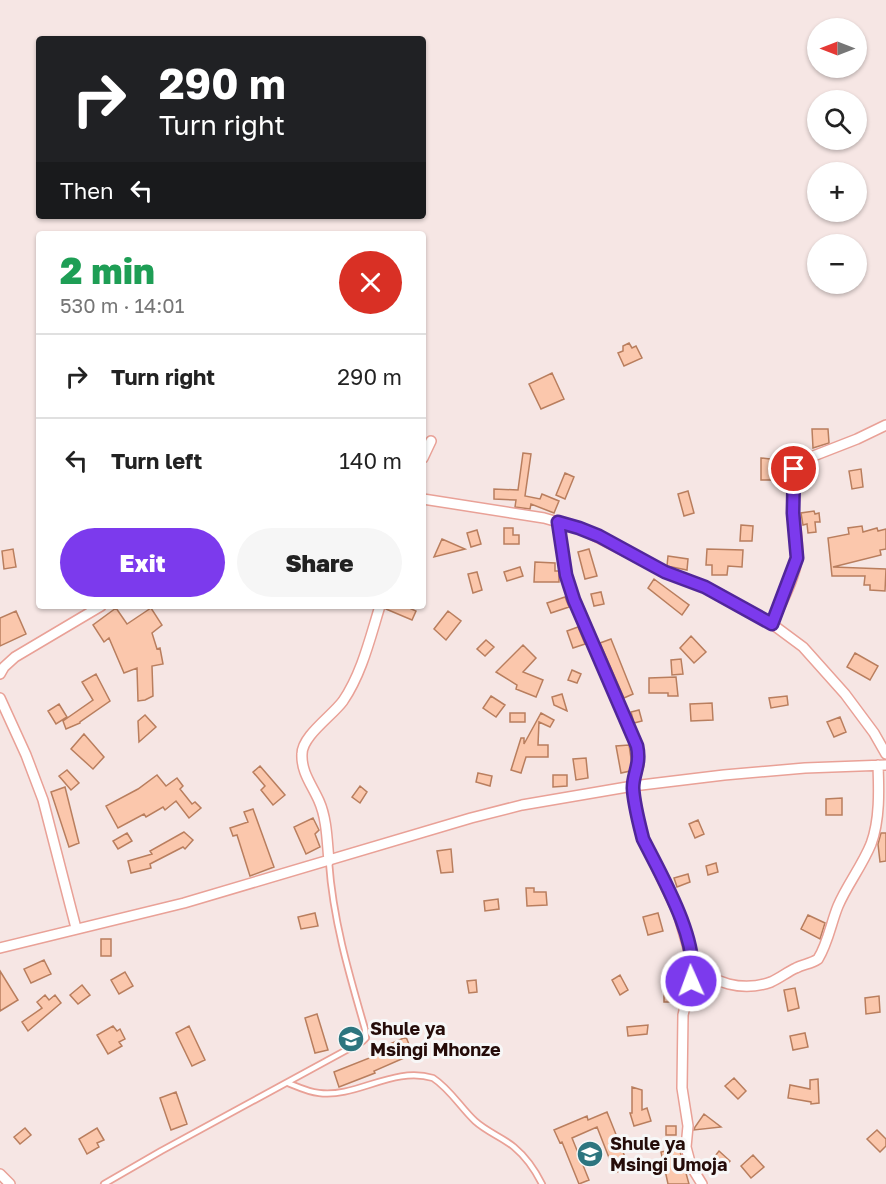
<!DOCTYPE html>
<html lang="en">
<head>
<meta charset="utf-8">
<style>
  :root { --surface:#fff; --page:#f6f6f6; --text:#222; --muted:#767676; --line:#e0e0e0; --accent:#7c3aed }
  body { margin:0; font-family:"Golos Text",sans-serif; background:var(--page); color:var(--text); height:100vh; display:flex; flex-direction:column; font-size:22px; white-space:nowrap }
  * { box-sizing:border-box; margin:0 }
  p { font-size:20px; color:var(--muted) }
  .icon { flex:none; width:33px; height:33px; fill:none; stroke:currentColor; stroke-width:2; stroke-linecap:round; stroke-linejoin:round }
  .map { position:relative; flex:1; overflow:hidden }
  .details { position:absolute; left:36px; top:231px; width:390px; height:378px; display:flex; flex-direction:column; background:var(--surface); border-radius:6px; box-shadow:0 2px 4px #0004 }
  .details>* { flex:none }
  .guide { position:absolute; left:36px; top:36px; width:390px; height:183px; border-radius:6px; box-shadow:0 2px 4px #0004; background:#202124; color:#fff; overflow:hidden }
  .needle { width:39px; rotate:270deg }
  .tools { position:absolute; left:807px; top:18px; display:grid; gap:12px }
  .tools a { display:grid; place-items:center; width:60px; height:60px; border-radius:50%; background:var(--surface); box-shadow:0 2px 4px #0004; font-size:30px }
  .pin { position:absolute; display:grid; place-items:center; width:51px; height:51px; color:#fff; margin:-26px; border:3px solid #fff; border-radius:50%; box-shadow:0 2px 6px #0007 }
  .me { position:absolute; width:66px; margin:-33px; rotate:358deg; stroke-linejoin:round; filter:drop-shadow(0 0 4px #0008) }
  .turn { display:flex; align-items:center; gap:21px; height:126px; padding:0 24px; font-size:27px }
  .turn .icon { width:78px; height:78px; stroke-width:2.5 }
  .turn b { display:block; font-size:42px; line-height:51px }
  .then { display:flex; align-items:center; height:57px; padding:0 24px; background:#0003; gap:12px; font-size:22px }
  .round { display:grid; place-items:center; flex:none; width:63px; height:63px; border-radius:32px; background:var(--page) }
  .overview { display:flex; align-items:center; justify-content:space-between; height:102px; padding:0 24px }
  h1 { font-size:36px; font-weight:800; line-height:45px; color:#1e9e55 }
  .primary-button { display:flex; gap:12px; margin-top:auto; padding:12px 24px }
  .primary-button a { flex:1; height:69px; border-radius:36px; background:var(--accent); color:#fff; font-size:24px; font-weight:800; line-height:69px; text-align:center }
  .primary-button a+a { background:var(--page); color:var(--text) }
  ul { padding:0; list-style:none }
  li { display:flex; align-items:center; gap:18px; height:84px; padding:0 24px; border-top:2px solid var(--line) }
  li div { flex:1 }
  li b { display:block; font-size:22px }
  li em { font-style:normal }
  .map>svg:first-child { display:block }
</style>
</head>
<body>
<div class="map">
<svg width="886" height="1184" viewBox="0 0 886 1184">
  <rect width="100%" height="100%" fill="#f6e6e4"/>
  <path fill="#fbc7ac" stroke="#b97e5e" stroke-width="1.5" d="M629,343L632,348L636,346L642,358L624,366L618,353L623,351V346Z
    M552,373L564,399L541,409L529,384Z
    M812,429H828L829,443L813,448Z
    M523,453L531,454L525,496L540,499L542,494L559,501L554,513L531,504L530,509L515,507L516,500L494,499V489L518,490Z
    M761,458L778,460V471H771V480H761Z
    M861,469L863,487L852,489L849,471Z
    M565,473L574,477L565,499L556,495Z
    M688,491L694,513L684,516L678,494Z
    M814,511L815,514L819,513L820,522H815L816,532L808,533L807,524L803,525L801,513Z
    M741,525L753,526L752,541H740Z
    M862,526L863,532L877,528L878,531L886,529V549L880,550L881,555L833,567L886,569L885,591L870,590V585H864L865,576H832L828,538L849,534L848,528Z
    M504,528H513V535H519V544H504Z
    M477,530L481,544L471,547L467,533Z
    M442,539L465,549L434,557Z
    M13,549L16,567L4,569L2,551Z
    M589,549L597,576L585,579L578,552Z
    M707,549L743,550L742,567L728,566L727,575H712V565H706Z
    M668,556L688,559L687,570L667,566Z
    M535,562L555,563V571H559V582H534Z
    M520,567L523,576L507,581L504,572Z
    M477,572L482,590L473,593L468,574Z
    M654,579L689,605L682,615L648,588Z
    M601,592L604,604L594,606L591,594Z
    M565,597L569,607L551,613L547,603Z
    M387,606H405L416,611L412,620L386,609Z
    M116,608L127,624L151,608L162,625L152,633L157,649L160,648L163,664L152,666L153,696L145,700L138,701L137,668L124,673L109,638L104,642L93,625Z
    M16,611L26,634L0,646V618Z
    M448,611L461,621L446,640L434,629Z
    M578,627L585,644L573,648L567,631Z
    M691,636L706,652L694,663L680,648Z
    M611,639L633,694L624,698L600,643Z
    M486,640L494,647L485,656L477,649Z
    M523,645L536,658L523,672L543,680L536,697L516,689L517,685L496,672Z
    M855,653L878,666L870,680L847,667Z
    M681,659L683,674L672,675L671,660Z
    M572,670L581,674L577,683L568,680Z
    M96,674L110,701L80,722V723L66,729L63,721L93,700L82,682Z
    M676,677L678,696H668V693H649V678Z
    M562,694L567,711L554,705L552,697Z
    M491,696L505,705L496,717L483,708Z
    M787,696L788,705L771,708L769,698Z
    M712,703L713,720L691,721L690,704Z
    M59,704L67,717L56,724L48,711Z
    M639,710L642,721L634,723L631,712Z
    M510,713H525V722H510Z
    M541,713L554,720L550,727L539,722L538,745H548V757H526L521,773L511,770L521,738H524V744Z
    M145,715L156,727L139,742L138,721Z
    M840,717L846,732L834,737L827,722Z
    M84,734L104,757L93,769L71,749Z
    M629,745L632,765L630,771L621,773L616,746Z
    M586,758L588,778L576,780L573,759Z
    M260,766L285,795L273,805L261,790L265,786L253,772Z
    M67,770L79,783L71,790L59,776Z
    M478,773L492,776L490,786L476,782Z
    M157,775L166,786L177,778L183,786L180,789L192,804L195,802L201,808L189,818L176,801L165,810L163,807L146,817L144,814L118,828L106,806L138,789Z
    M553,775H567V786L553,787Z
    M360,786L367,792L360,803L352,797Z
    M65,787L79,843L69,847L51,792Z
    M842,798V815H826V799Z
    M253,809L274,867L250,876L237,835L233,836L230,828L248,822L244,812Z
    M313,818L319,830L315,834L320,847L306,854L294,827Z
    M698,820L704,834L695,838L689,824Z
    M184,832L193,840L185,849L183,847L150,864L151,868L131,873L128,861L152,854L150,851Z
    M127,833L132,841L118,849L113,841Z
    M881,833H886V861L880,862L878,844Z
    M451,849L453,872L441,873L437,851Z
    M716,863L718,872L708,875L706,866Z
    M688,874L690,882L677,887L674,878Z
    M526,888H534V892H546L547,905L527,906Z
    M498,899L499,909L485,911L484,901Z
    M315,913L318,926L301,929L298,917Z
    M658,913L663,931L648,935L643,917Z
    M808,915L825,923L820,939L801,929Z
    M101,939H111V956H101Z
    M44,960L51,974L31,983L24,969Z
    M0,971L18,1000L0,1011Z
    M125,972L133,986L119,994L111,980Z
    M620,975L628,990L620,995L612,980Z
    M476,980L477,992L469,993L467,981Z
    M82,985L90,995L78,1004L70,995Z
    M795,988L799,1008L788,1011L784,990Z
    M664,992H681L679,1002H664Z
    M45,995L49,1000L55,995L61,1003L28,1031L22,1022L42,1008L37,1002Z
    M879,996L880,1012L866,1014L865,998Z
    M317,1014L328,1050L315,1053L305,1018Z
    M648,1025L647,1034L628,1036L627,1027Z
    M113,1026L117,1031L120,1029L125,1039L119,1042L122,1046L108,1054L97,1035Z
    M189,1026L205,1060L192,1066L176,1033Z
    M805,1033L808,1047L793,1050L790,1036Z
    M406,1037L413,1054L374,1071L375,1073L339,1087L334,1072L372,1057L369,1053Z
    M734,1078L746,1091L738,1099L725,1086Z
    M818,1079L819,1103L811,1104V1102L788,1098L790,1085L810,1089V1080Z
    M632,1087L642,1090V1110L647,1108L651,1121L634,1126L630,1113H632Z
    M176,1092L187,1124L171,1130L160,1098Z
    M607,1112L629,1167L615,1173L597,1127L572,1138L589,1180L579,1184L562,1142L560,1143L554,1130L587,1116L588,1120Z
    M704,1114L721,1127L694,1130L695,1127Z
    M666,1126H676V1135H666Z
    M25,1128L31,1135L20,1144L14,1137Z
    M97,1128L104,1140L97,1143L99,1147L87,1154L79,1139Z
    M877,1130L886,1139V1146L880,1152L867,1139Z
    M679,1148L689,1184H668L661,1152Z
    M719,1151L730,1161L723,1169L712,1160Z
    M753,1155L764,1167L751,1178L741,1166Z"/>
  <g fill="none" stroke-linecap="round" stroke-linejoin="round">
    <defs>
      <path id="service" d="M288,1083C298,1087 308,1092 319,1093C357,1098 393,1066 433,1078C450,1089 461,1108 475,1121C487,1132 502,1137 514,1147C526,1157 535,1170 542,1184
        M104,1184L161,1151L363,1041L366,1038L365,1029C349,974 333,920 329,862"/>
      <path id="minor" d="M423,458L431,441
        M423,499L544,518L579,528L665,572L706,587L722,595L741,608L772,624L803,647L845,694L874,733L886,754
        M558,522L566,575L574,600L637,746L639,764L633,786L640,828L643,839L678,913L692,962L693,972L683,1015L682,1088L688,1126L686,1147L691,1166L702,1184
        M772,624C780,605 795,579 797,559C801,529 783,491 798,462L857,439L886,425
        M0,674L4,667L15,657L101,606
        M0,698L26,755L43,800L76,928
        M329,861C327,841 327,819 319,801C312,785 301,772 302,754C302,736 332,716 343,701C362,673 370,638 380,606
        M0,948L184,903L471,818L522,805L633,786L724,775L805,768L886,765
        M692,962C712,984 743,992 771,982C780,978 787,972 796,968C803,964 811,964 818,959C828,943 831,923 838,906C847,885 862,866 871,844C880,820 879,790 878,765
        M0,1174L10,1184"/>
    </defs>
    <use href="#service" stroke="#e9a197" stroke-width="8"/>
    <use href="#minor" stroke="#e9a197" stroke-width="12"/>
    <use href="#service" stroke="#fff" stroke-width="4.5"/>
    <use href="#minor" stroke="#fff" stroke-width="9"/>
  </g>
  <g fill="none" stroke-linecap="round" stroke-linejoin="round">
    <defs>
      <path id="route" d="M691,981C700,941 661,875 643,839C639,823 634,805 633,788C633,773 641,765 637,746L574,600L566,575L558,522L579,528L599,536L665,572L705,587L772,624L797,558L793,513L794,469"/>
    </defs>
    <use href="#route" stroke="#51269a" stroke-width="15"/>
    <use href="#route" stroke="#7c3aed" stroke-width="10"/>
  </g>
  <defs>
    <symbol id="school-disc" viewBox="-11 -11 22 22"><circle r="9.5" fill="#2d757f" stroke="#f7f7f7"/><path d="M0-5L7-2L0 1L-7-2ZM-4 1L0 2.5L4 1V4Q0 6-4 4Z" fill="#fff"/></symbol>
  </defs>
  <g fill-rule="evenodd">
    <use href="#school-disc" x="336" y="1024" width="30" height="30"/>
    <use href="#school-disc" x="575" y="1139" width="30" height="30"/>
  </g>
  <g text-anchor="middle" stroke-width="6" stroke-linejoin="round" paint-order="stroke">
    <g font-size="18" font-weight="bold" fill="#250c09" stroke="#f7f7f7" text-anchor="start">
      <text x="370" y="1035">Shule ya<tspan x="370" dy="21">Msingi Mhonze</tspan></text>
      <text x="610" y="1150">Shule ya<tspan x="610" dy="21">Msingi Umoja</tspan></text>
    </g>
  </g>
</svg>
<div class="tools">
<a><svg class="needle" viewBox="-14 -14 28 28"><path d="M0-13l5 13h-10z" fill="#e53935"/><path d="M0 13l5-13h-10z" fill="#767676"/></svg></a>
<a><svg class="icon" aria-label="search" viewBox="0 0 24 24"><circle cx="10" cy="10" r="6"/><path d="M15 15l6 6"/></svg></a>
<a>+</a>
<a>−</a>
</div>
<div class="pin" style="left:794px;top:469px;background:#d93025"><svg class="icon" aria-label="arrive" viewBox="0 0 24 24"><path d="M6 21V4h12l-3 4 3 4H6"/></svg></div>
<svg class="me" style="left:691px;top:981px" viewBox="-20 -20 40 40"><circle r="17" fill="#7c3aed" stroke="#fff" stroke-width="3"/><path d="M0-11L8 9 0 5-8 9z" fill="#fff"/></svg>
<div class="guide">
<div class="turn"><svg class="icon" aria-label="right" viewBox="0 0 24 24"><path d="M7 20v-9h11M14 6l5 5-5 5"/></svg><div><b>290 m</b>Turn right</div></div>
<div class="then">Then<svg class="icon" aria-label="left" viewBox="0 0 24 24"><path d="M17 20v-9H6M10 6l-5 5 5 5"/></svg></div>
</div>
<section class="details">
<div class="overview"><div><h1>2 min</h1><p>530 m · 14:01</p></div><a class="round" style="background:#d93025;color:#fff"><svg class="icon" aria-label="close" viewBox="0 0 24 24"><path d="M6 6l12 12M18 6L6 18"/></svg></a></div>
<ul>
<li><svg class="icon" aria-label="right" viewBox="0 0 24 24"><path d="M7 20v-9h11M14 6l5 5-5 5"/></svg><div><b>Turn right</b></div><em>290 m</em></li>
<li><svg class="icon" aria-label="left" viewBox="0 0 24 24"><path d="M17 20v-9H6M10 6l-5 5 5 5"/></svg><div><b>Turn left</b></div><em>140 m</em></li>
</ul>
<div class="primary-button"><a>Exit</a><a>Share</a></div>
</section>
</div>
</body>
</html>
